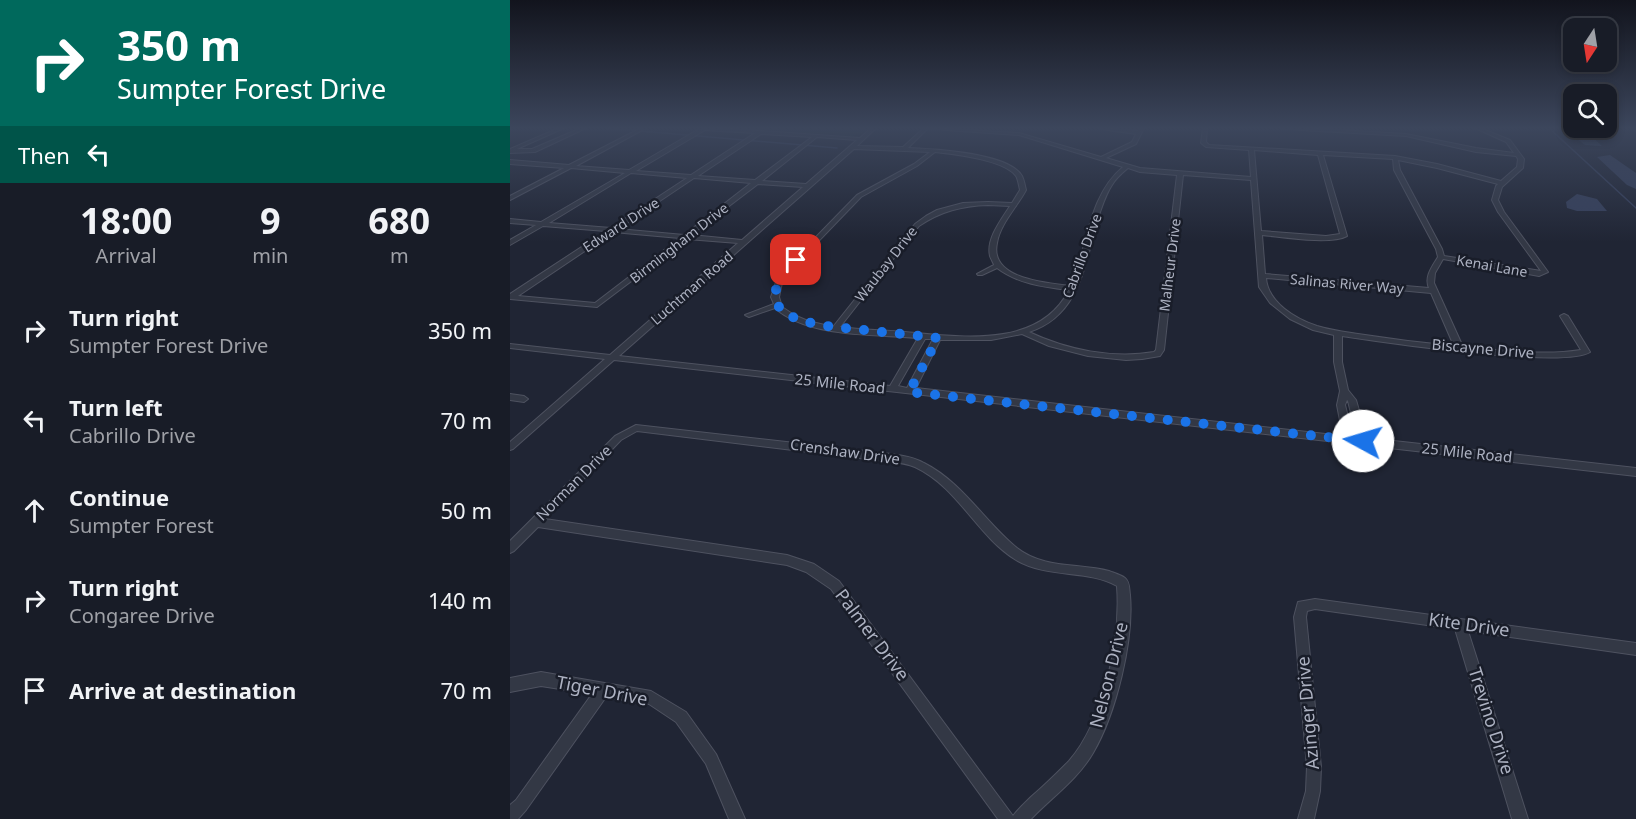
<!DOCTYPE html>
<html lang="en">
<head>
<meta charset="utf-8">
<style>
  :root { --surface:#181c27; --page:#252933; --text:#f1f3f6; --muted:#9fa1a7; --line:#363a44 }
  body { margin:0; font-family:"Noto Sans",sans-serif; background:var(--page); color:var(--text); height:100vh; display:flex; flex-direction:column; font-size:22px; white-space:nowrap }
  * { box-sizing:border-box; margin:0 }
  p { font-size:20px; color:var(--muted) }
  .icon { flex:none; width:33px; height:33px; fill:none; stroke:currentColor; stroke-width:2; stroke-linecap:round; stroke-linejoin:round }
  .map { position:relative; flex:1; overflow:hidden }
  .panel { display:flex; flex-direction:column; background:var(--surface); width:510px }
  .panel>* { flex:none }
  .banner { background:#00695c; color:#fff; overflow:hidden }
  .needle { width:39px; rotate:192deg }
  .controls { position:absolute; left:1053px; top:18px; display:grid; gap:12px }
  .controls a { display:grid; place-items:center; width:54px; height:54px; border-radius:12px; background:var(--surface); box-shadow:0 3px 9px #0003,0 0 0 2px var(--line); font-size:30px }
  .pin { position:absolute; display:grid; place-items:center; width:51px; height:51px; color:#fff; margin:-26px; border-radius:12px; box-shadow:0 3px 9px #0006 }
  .me { position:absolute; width:66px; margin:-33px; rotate:276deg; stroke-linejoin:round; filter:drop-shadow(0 0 4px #0008) }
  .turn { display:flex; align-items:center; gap:21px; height:126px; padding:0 18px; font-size:27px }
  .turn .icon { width:78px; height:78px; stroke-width:2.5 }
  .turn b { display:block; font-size:42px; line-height:51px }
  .then { display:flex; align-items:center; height:57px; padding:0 18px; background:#0003; gap:12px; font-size:22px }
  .eta { display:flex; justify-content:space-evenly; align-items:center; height:102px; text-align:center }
  .eta b { font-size:36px; font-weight:700; line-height:42px }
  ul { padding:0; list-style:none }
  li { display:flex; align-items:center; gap:18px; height:90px; padding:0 18px }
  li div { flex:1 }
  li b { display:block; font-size:22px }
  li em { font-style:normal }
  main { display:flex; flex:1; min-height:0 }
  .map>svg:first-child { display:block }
</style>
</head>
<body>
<main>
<section class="panel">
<div class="banner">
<div class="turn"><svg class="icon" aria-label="right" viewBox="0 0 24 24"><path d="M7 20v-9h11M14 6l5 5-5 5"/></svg><div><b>350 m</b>Sumpter Forest Drive</div></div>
<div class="then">Then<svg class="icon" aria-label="left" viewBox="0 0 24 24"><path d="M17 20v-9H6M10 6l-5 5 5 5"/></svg></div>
</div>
<div class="eta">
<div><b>18:00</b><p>Arrival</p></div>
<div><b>9</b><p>min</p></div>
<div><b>680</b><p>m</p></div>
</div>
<ul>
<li><svg class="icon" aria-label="right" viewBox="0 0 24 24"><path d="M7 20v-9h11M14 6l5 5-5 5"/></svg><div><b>Turn right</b><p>Sumpter Forest Drive</p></div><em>350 m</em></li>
<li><svg class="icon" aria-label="left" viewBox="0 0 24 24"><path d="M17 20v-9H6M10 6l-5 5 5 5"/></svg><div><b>Turn left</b><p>Cabrillo Drive</p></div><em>70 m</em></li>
<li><svg class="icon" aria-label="ahead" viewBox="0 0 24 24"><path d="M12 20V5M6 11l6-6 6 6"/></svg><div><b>Continue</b><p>Sumpter Forest</p></div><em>50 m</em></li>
<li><svg class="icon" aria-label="right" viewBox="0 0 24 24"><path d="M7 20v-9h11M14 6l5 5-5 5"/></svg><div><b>Turn right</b><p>Congaree Drive</p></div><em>140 m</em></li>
<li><svg class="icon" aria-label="arrive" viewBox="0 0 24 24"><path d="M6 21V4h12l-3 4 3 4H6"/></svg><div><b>Arrive at destination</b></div><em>70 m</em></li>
</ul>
</section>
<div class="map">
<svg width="1126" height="819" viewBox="0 0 1126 819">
  <rect width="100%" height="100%" fill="#202534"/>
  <path fill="#233236" d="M218,128H360L352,134L341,136Z"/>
  <path fill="#36405c" d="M1053,128H1073L1092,146L1075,145Z
    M1100,155L1126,173V189L1117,185L1087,157Z
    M1067,194L1087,199L1097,211H1067L1057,208L1056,202Z"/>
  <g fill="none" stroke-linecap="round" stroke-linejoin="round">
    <path stroke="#36405c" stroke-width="1.5" d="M96,128L327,148
      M1039,128L1126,208"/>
    <defs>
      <path id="minor" d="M49,128H54L7,149H22L71,128H76L25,152L0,153V149Z
        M131,128H136L66,166L119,170L189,129V128H208L350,138L361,128H366L347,146L393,147L414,128H418L398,148C423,149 499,153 512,176C514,180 515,186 516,190C507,207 490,224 487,243C479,279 536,283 561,286C578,246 578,196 613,167L509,135L423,129L421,128L509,133L591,157L622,142L626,134L591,129L589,128L628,131L630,128H634L626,144L596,158L630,168L741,177L739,150L696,147L691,143L693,128H697L696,142L699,145L885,156L927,164L991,181L1007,167L1008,159L1006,156L966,152L896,136L775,129L773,128H795L896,134L966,148L1004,153L996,142L965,128H970L1000,140L1014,159L1013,168L992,187L988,200L994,212L1038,272L1029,276L933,259L925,273L924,283L953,347C991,350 1032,356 1071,350L1050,316L1054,314L1058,316L1080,352C1054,369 871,342 832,336V362L838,390L846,400L857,438L1126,468V476L104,360L3,449L0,450V442L95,359L0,348V344L100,355L228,243L177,239L87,307L0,299V294L96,231L33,226L0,245V240L26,225L0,223V219L31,222L115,173L61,168L0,200V196L54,168L0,164V160L59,165ZM195,130L245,133L181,175L126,171ZM251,134L302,137L245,180L188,176ZM307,137L347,140L296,184L252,181ZM344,149L420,152L404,164L347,195L268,276L261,297L264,304L235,315L239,317L265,308C298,338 365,334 408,338L380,386L109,356ZM744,150L808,155L830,234L816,236L751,231ZM425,152C444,154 495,160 506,176C508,179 509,186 510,190L502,203L478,202L453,203L427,210L416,216L405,224L323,327L298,321L284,315L272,307L269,297L273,278L351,197L407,166ZM813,155L883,159L884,170L926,249L928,257C922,267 914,277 919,288L755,274L752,235C773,237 820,245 837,236ZM888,160L927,168L988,184L986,186L982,200L988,212L1031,271L934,256L932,249L890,170ZM618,168L630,172L667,175L646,350L644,352C603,359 557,350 519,332C572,315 575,260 589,215C593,204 596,194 602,185C606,178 612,173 618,168ZM121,173L177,178L101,228L39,223ZM673,175L741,180L749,287L760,303L780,319L803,330L824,335V362L830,391L827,405L833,436L406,388L430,340H481L512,334L539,346L578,356L616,360L632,359L650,356L654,350ZM184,178L241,183L174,235L108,229ZM248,184L293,187L232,240L181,235ZM478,205L500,206C491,220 476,239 480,256C480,257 484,264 484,265L467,274L468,275H472L487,268C508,284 534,287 559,290C529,349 451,337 395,332C374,330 352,330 330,327L409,226C431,211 452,206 478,205ZM103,232L170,238L85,303L8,296ZM756,278L921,293L944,346C912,343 880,339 848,334C835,332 820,330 807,326C786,319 758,303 756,278ZM415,339H423L397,388L388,386ZM837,400L838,401L847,437H843L835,405Z
        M1121,128H1126V131Z
        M0,394L14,396L18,399L14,402L0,400Z
        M126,425L374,453C387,455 402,456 414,463C452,482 475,522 507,548C534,569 568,563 599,571C604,573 611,575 615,578C620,582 619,589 620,595C624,640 606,714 583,753C568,779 541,798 521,819H488L321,589L296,572L277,565L28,527L4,551L0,553V541L105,436ZM127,431L374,461C384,462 396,463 405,467C448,487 467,536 506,560C539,579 577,569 607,586C611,638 594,721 559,761C547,773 535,785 522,796C516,802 508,809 503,816L329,581L304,564L277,555L35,519L111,440Z
        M805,599L1126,643V655L958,631L1018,819H1002L945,629L805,609L797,611L796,617L811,767L810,791L804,819H788L796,791L797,767L784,617L788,602Z
        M31,672L141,691L176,712L206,754L235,819H219L196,764L166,722L139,704L96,697L16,810L8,819H0V805L6,800L82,694L31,686L0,692V678Z"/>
    </defs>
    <use href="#minor" stroke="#4e5260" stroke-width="2"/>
    <use href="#minor" fill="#333845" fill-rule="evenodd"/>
  </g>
  <linearGradient id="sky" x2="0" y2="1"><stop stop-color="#12141d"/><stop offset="0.53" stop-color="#3c465c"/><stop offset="1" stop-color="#3c465c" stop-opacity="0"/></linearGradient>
  <rect width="1126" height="242" fill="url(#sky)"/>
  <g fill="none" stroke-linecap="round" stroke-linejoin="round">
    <path stroke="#1a73e8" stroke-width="10" stroke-dasharray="0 18" d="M286,260C226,321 311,326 354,330C379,333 404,335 428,338L399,392L853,441"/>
  </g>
  <g text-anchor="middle" stroke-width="5" stroke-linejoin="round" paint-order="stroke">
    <g font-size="14" fill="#adb2c2" stroke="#191d29">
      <text transform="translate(111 225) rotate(-33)" y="5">Edward Drive</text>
      <text transform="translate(169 243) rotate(-38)" y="5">Birmingham Drive</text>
      <text transform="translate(572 256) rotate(-70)" y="5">Cabrillo Drive</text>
      <text transform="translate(376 264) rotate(-52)" y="5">Waubay Drive</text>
      <text transform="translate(660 265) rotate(-83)" y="5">Malheur Drive</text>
      <text transform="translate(982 266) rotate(10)" y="5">Kenai Lane</text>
      <text transform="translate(837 284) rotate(5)" y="5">Salinas River Way</text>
      <text transform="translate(182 288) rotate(-41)" y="5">Luchtman Road</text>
    </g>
    <g font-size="15" fill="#adb2c2" stroke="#191d29">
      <text transform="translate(973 349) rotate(5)" y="5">Biscayne Drive</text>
      <text transform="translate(330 384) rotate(6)" y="5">25 Mile Road</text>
      <text transform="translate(335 452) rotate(8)" y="5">Crenshaw Drive</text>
      <text transform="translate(957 453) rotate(6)" y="5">25 Mile Road</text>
      <text transform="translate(64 483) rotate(-45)" y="5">Norman Drive</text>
    </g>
    <g font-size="18" fill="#adb2c2" stroke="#191d29">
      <text transform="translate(959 625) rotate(8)" y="6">Kite Drive</text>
      <text transform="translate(362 635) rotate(53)" y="6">Palmer Drive</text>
      <text transform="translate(599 675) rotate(-76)" y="6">Nelson Drive</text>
      <text transform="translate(92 691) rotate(11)" y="6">Tiger Drive</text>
      <text transform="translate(798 713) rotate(-95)" y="6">Azinger Drive</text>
      <text transform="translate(981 721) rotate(72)" y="6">Trevino Drive</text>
    </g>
  </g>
</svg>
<div class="controls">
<a><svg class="needle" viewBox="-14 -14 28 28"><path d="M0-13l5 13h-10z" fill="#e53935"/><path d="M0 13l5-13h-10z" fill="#9fa1a7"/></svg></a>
<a><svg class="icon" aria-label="search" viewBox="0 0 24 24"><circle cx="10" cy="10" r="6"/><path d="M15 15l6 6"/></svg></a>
</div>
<div class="pin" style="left:286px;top:260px;background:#d93025"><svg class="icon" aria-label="arrive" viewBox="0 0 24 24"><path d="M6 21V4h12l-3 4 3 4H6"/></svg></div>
<svg class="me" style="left:853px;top:441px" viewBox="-20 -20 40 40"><circle r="19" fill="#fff"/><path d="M0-13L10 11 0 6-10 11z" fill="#1a73e8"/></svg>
</div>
</main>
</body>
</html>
